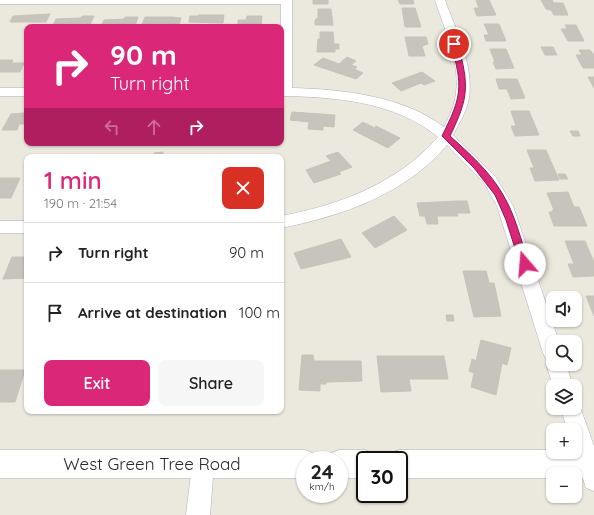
<!DOCTYPE html>
<html lang="en">
<head>
<meta charset="utf-8">
<style>
  :root { --surface:#fff; --page:#f6f6f6; --text:#222; --muted:#767676; --line:#e0e0e0; --accent:#db2777 }
  body { margin:0; font-family:Quicksand,sans-serif; background:var(--page); color:var(--text); height:100vh; display:flex; flex-direction:column; font-size:15px; white-space:nowrap }
  * { box-sizing:border-box; margin:0 }
  p { font-size:13px; color:var(--muted) }
  .icon { flex:none; width:22px; height:22px; fill:none; stroke:currentColor; stroke-width:2; stroke-linecap:round; stroke-linejoin:round }
  .map { position:relative; flex:1; overflow:hidden }
  .sheet { position:absolute; left:24px; top:154px; width:260px; height:260px; display:flex; flex-direction:column; background:var(--surface); border-radius:8px; box-shadow:0 1px 3px #0004 }
  .sheet>* { flex:none }
  .hud { position:absolute; left:24px; top:24px; width:260px; height:122px; border-radius:8px; box-shadow:0 1px 3px #0004; background:#db2777; color:#fff; overflow:hidden }
  .buttons { position:absolute; left:546px; top:291px; display:grid; gap:8px }
  .buttons a { display:grid; place-items:center; width:36px; height:36px; border-radius:8px; background:var(--surface); box-shadow:0 1px 3px #0004; font-size:20px }
  .speed { position:absolute; left:296px; top:451px; display:flex; gap:8px; font-size:20px; font-weight:700; text-align:center }
  .speed>* { display:grid; place-content:center; width:52px; height:52px; border-radius:50%; background:var(--surface); box-shadow:0 1px 3px #0004; line-height:1 }
  .speed small { font-size:10px; font-weight:400 }
  .speed .limit { border:2px solid #111; border-radius:6px; background:#fff; color:#111 }
  .pin { position:absolute; display:grid; place-items:center; width:34px; height:34px; color:#fff; margin:-17px; border:2px solid #fff; border-radius:50%; box-shadow:0 1px 4px #0007 }
  .me { position:absolute; width:44px; margin:-22px; rotate:342deg; stroke-linejoin:round; filter:drop-shadow(0 0 3px #0008) }
  .turn { display:flex; align-items:center; gap:14px; height:84px; padding:0 20px; font-size:18px }
  .turn .icon { width:52px; height:52px; stroke-width:2.5 }
  .turn b { display:block; font-size:28px; line-height:34px }
  .lanes { display:flex; align-items:center; height:38px; padding:0 20px; background:#0003; justify-content:center; gap:20px; direction:ltr }
  .lanes .off { opacity:.35 }
  .round { display:grid; place-items:center; flex:none; width:42px; height:42px; border-radius:8px; background:var(--page) }
  .headline { display:flex; align-items:center; justify-content:space-between; height:68px; padding:0 20px }
  h1 { font-size:24px; font-weight:600; line-height:30px; color:var(--accent) }
  .primary-button { display:flex; gap:8px; margin-top:auto; padding:8px 20px }
  .primary-button a { flex:1; height:46px; border-radius:8px; background:var(--accent); color:#fff; font-size:16px; font-weight:600; line-height:46px; text-align:center }
  .primary-button a+a { background:var(--page); color:var(--text) }
  ul { padding:0; list-style:none }
  li { display:flex; align-items:center; gap:12px; height:60px; padding:0 20px; border-top:1px solid var(--line) }
  li div { flex:1 }
  li b { display:block; font-size:15px }
  li em { font-style:normal }
  .map>svg:first-child { display:block }
</style>
</head>
<body>
<div class="map">
<svg width="594" height="515" viewBox="0 0 594 515">
  <rect width="100%" height="100%" fill="#ebe8dd"/>
  <path fill="#c6c4bc" stroke="#c6c4b7" d="M313,0H328V4H313Z
    M398,0H413L414,4H400Z
    M476,0H489L496,15L477,16L474,8H479Z
    M541,0H552L554,3H563L568,15H554L551,10L546,9Z
    M402,8H415L421,27H405Z
    M318,9H331L333,25H315V20L318,18Z
    M50,14L46,22H10L13,16Z
    M199,15H224L223,23L189,22L190,16H198Z
    M83,16H94L89,27H78V25H71L70,27L53,25L56,19L80,18Z
    M247,16H262L261,27H246V25H238V20H246Z
    M125,17H138L135,26H101L104,20L124,19Z
    M145,17H172L181,18L179,25L154,27L155,25H142Z
    M484,24H499L506,41H486L484,35H489Z
    M565,25H576L584,41H568L561,29H567Z
    M320,32H333L334,44H339V49H335V52H317L318,39H320Z
    M405,37H426L428,44L422,46L425,56H409Z
    M541,47H553L557,55H545Z
    M490,49H506L514,68L496,69L493,62H495Z
    M579,50H590L594,55V68H583L576,55H582Z
    M347,57L356,61L351,65L357,67L354,69L363,73L356,79L314,65L323,58L339,64Z
    M0,60H13L11,63H24L20,72H0Z
    M422,72L435,81L424,85L421,83L401,91L392,83Z
    M588,77H594V88Z
    M496,79H517L525,98L511,99L507,89H499Z
    M511,111H529L539,135L515,136L511,126H516Z
    M292,112L335,115L334,127L323,126V130L308,129L309,122L290,120Z
    M24,113H27V124H19L17,130H2L11,114Z
    M363,122L375,128L376,126L400,138L388,148L353,130Z
    M570,131H578L580,136H573Z
    M527,150H546L559,180L535,181L530,168H534Z
    M163,152V157H154V153Z
    M338,152L352,167L339,172L341,174L314,183L306,170L331,161L326,156Z
    M558,174H565L568,179H560Z
    M0,178H20L11,198H0Z
    M568,192L574,207H579L587,226H554L549,212H553L552,210H554L547,193Z
    M457,201H467L470,213H457L458,216H437L438,224H427L425,216H420L417,203Z
    M394,216L407,230L375,248L362,233Z
    M341,239L351,257L301,269L294,253Z
    M565,241H585L594,262V276L573,277L568,264H574Z
    M12,257H27V278L3,279Z
    M463,271H486L489,283H494L501,316L474,317Z
    M586,296H594V316Z
    M446,315H453L454,321H447Z
    M481,340L511,348L507,365L502,363L496,395L471,387L474,373L469,371L472,359L476,361Z
    M302,355H313L314,361H361L362,381L326,382V384H320V391L299,390Z
    M377,356H444L448,379H409L411,391L381,392Z
    M0,370H25L15,402H0Z"/>
  <g fill="none" stroke-linecap="round" stroke-linejoin="round">
    <defs>
      <path id="street" d="M0,0H292V88C340,89 404,96 444,127C448,118 453,109 455,99C462,65 445,31 435,0H445C456,31 474,65 469,98C467,111 459,123 453,135L495,176L513,206L559,342H553V364H566L573,386H553L546,364L548,360L546,359L543,353L497,206L484,183L447,145C406,194 342,216 281,228V216C340,205 398,183 438,137C394,101 335,97 281,96V4H0Z
        M0,88H27V96H0Z
        M0,221H27V233H0Z
        M575,400L578,401L594,446V491L586,488L574,452L575,430H567L561,408H575Z
        M203,454L211,457L214,465L210,515H186L192,465L195,457Z"/>
      <path id="secondary" d="M0,450H305L315,454L318,460H305V478H0Z
        M339,450H365L375,454L378,460H365V478H339V460H326L329,454Z
        M399,450H553V452L594,450V478H575V474H553V478H399V460H386L389,454Z"/>
    </defs>
    <use href="#street" stroke="#b1b0bc" stroke-width="1"/>
    <use href="#secondary" stroke="#b1b0bc" stroke-width="1"/>
    <use href="#street" fill="#fff" fill-rule="evenodd"/>
    <use href="#secondary" fill="#fff" fill-rule="evenodd"/>
  </g>
  <path fill="#db2777" stroke="#8e194d" d="M454,42L458,44C469,86 469,97 450,136C469,153 489,171 502,193C515,214 521,240 529,264L525,268L520,264L506,220L495,195L474,168L442,136C462,96 463,87 451,44Z"/>
  <g text-anchor="middle" stroke-width="4" stroke-linejoin="round" paint-order="stroke">
    <g font-size="17" fill="#2a2a2a" stroke="#fff">
      <text x="152" y="470">West Green Tree Road</text>
    </g>
  </g>
</svg>
<div class="buttons">
<a><svg class="icon" aria-label="sound" viewBox="0 0 24 24"><path d="M4 9h4l5-4v14l-5-4H4zM17 9q2 3 0 6"/></svg></a>
<a><svg class="icon" aria-label="search" viewBox="0 0 24 24"><circle cx="10" cy="10" r="6"/><path d="M15 15l6 6"/></svg></a>
<a><svg class="icon" aria-label="layers" viewBox="0 0 24 24"><path d="M12 4l9 5-9 5-9-5zM3 14l9 5 9-5"/></svg></a>
<a>+</a>
<a>−</a>
</div>
<div class="speed"><div>24<small>km/h</small></div><div class="limit">30</div></div>
<div class="pin" style="left:454px;top:44px;background:#d93025"><svg class="icon" aria-label="arrive" viewBox="0 0 24 24"><path d="M6 21V4h12l-3 4 3 4H6"/></svg></div>
<svg class="me" style="left:525px;top:264px" viewBox="-20 -20 40 40"><circle r="19" fill="#fff"/><path d="M0-13L10 11 0 6-10 11z" fill="#db2777"/></svg>
<div class="hud">
<div class="turn"><svg class="icon" aria-label="right" viewBox="0 0 24 24"><path d="M7 20v-9h11M14 6l5 5-5 5"/></svg><div><b>90 m</b>Turn right</div></div>
<div class="lanes"><svg class="icon off" aria-label="left" viewBox="0 0 24 24"><path d="M17 20v-9H6M10 6l-5 5 5 5"/></svg><svg class="icon off" aria-label="ahead" viewBox="0 0 24 24"><path d="M12 20V5M6 11l6-6 6 6"/></svg><svg class="icon" aria-label="right" viewBox="0 0 24 24"><path d="M7 20v-9h11M14 6l5 5-5 5"/></svg></div>
</div>
<section class="sheet">
<div class="headline"><div><h1>1 min</h1><p>190 m · 21:54</p></div><a class="round" style="background:#d93025;color:#fff"><svg class="icon" aria-label="close" viewBox="0 0 24 24"><path d="M6 6l12 12M18 6L6 18"/></svg></a></div>
<ul>
<li><svg class="icon" aria-label="right" viewBox="0 0 24 24"><path d="M7 20v-9h11M14 6l5 5-5 5"/></svg><div><b>Turn right</b></div><em>90 m</em></li>
<li><svg class="icon" aria-label="arrive" viewBox="0 0 24 24"><path d="M6 21V4h12l-3 4 3 4H6"/></svg><div><b>Arrive at destination</b></div><em>100 m</em></li>
</ul>
<div class="primary-button"><a>Exit</a><a>Share</a></div>
</section>
</div>
</body>
</html>
